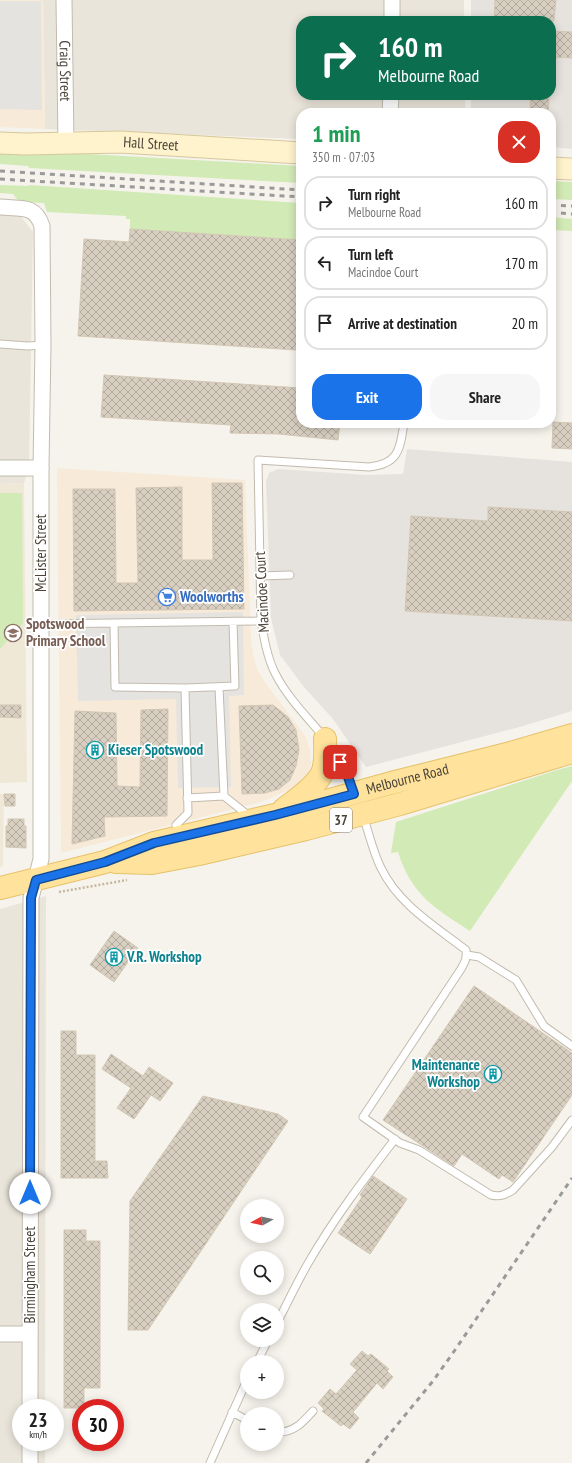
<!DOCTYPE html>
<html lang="en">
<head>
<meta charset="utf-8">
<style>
  :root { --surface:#fff; --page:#f6f6f6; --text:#222; --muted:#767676; --line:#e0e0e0; --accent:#1a73e8 }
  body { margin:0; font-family:"PT Sans Narrow",sans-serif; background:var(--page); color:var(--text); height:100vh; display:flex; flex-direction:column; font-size:15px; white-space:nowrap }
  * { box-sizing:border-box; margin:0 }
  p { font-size:13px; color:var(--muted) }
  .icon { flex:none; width:22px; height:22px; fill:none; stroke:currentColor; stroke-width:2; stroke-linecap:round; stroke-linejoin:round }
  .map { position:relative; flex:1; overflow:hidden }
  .panel { position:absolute; left:296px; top:108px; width:260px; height:320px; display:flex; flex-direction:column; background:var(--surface); border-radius:16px; box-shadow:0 2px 10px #0003 }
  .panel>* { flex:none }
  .top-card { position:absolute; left:296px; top:16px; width:260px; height:84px; border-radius:16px; box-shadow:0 2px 10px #0003; background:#0b6e4f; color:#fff; overflow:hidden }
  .needle { width:26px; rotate:262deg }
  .controls { position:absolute; left:240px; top:1199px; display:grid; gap:8px }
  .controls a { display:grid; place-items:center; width:44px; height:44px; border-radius:50%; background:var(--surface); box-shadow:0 2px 10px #0003; font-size:20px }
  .speed { position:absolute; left:12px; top:1399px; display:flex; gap:8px; font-size:20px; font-weight:700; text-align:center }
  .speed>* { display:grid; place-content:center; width:52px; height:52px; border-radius:50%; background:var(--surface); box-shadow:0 2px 10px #0003; line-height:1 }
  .speed small { font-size:10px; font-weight:400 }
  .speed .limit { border:6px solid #d22; background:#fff; color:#111 }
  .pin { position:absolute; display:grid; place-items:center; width:34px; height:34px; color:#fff; margin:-17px; border-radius:8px; box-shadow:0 2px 6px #0006 }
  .me { position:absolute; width:44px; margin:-22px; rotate:0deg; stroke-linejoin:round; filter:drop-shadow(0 0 3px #0008) }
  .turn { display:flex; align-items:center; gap:14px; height:84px; padding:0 16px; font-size:18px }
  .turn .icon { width:52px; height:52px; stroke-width:2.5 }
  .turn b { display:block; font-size:28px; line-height:34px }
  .round { display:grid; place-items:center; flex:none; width:42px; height:42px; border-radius:16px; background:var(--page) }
  .headline { display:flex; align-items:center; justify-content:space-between; height:68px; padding:0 16px }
  h1 { font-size:24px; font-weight:700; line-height:30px; color:#1e9e55 }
  .button { display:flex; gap:8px; margin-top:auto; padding:8px 16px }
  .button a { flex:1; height:46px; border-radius:16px; background:var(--accent); color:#fff; font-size:16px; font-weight:700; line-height:46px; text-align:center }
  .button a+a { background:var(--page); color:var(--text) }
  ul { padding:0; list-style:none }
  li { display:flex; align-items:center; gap:12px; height:54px; margin:0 8px 6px; padding:0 8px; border:2px solid var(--line); border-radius:16px }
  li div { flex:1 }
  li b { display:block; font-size:15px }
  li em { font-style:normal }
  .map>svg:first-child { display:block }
</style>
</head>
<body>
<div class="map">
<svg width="572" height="1463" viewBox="0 0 572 1463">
  <defs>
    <pattern id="building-cross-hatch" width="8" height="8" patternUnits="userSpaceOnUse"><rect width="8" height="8" fill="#d8cfc1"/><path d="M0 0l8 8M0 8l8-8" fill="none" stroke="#b1aa9e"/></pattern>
  </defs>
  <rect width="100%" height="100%" fill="#f6f3ec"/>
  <path fill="#eae5da" d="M43,0H464V21H301V95H465V113H301V139L45,129Z
    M0,212L18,213L33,232L29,468L24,483L0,484Z
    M46,896L45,1408H21V1442H45V1463H0V909Z"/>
  <path fill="#f7ead8" d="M0,0H43L45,129L0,127Z
    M57,468L245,480L251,639L253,654L257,669L264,681L306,737L310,750L311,764L308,773L303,781L294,788L261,802L61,853Z"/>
  <path fill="#e6e2dd" d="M471,0H572V149L551,147V113H471V95H551V21H471Z
    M407,449L572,462V711L523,726L366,767L333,719L304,687L280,655L271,618L266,482L269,473L278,469L367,475L403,474Z"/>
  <path fill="#efe8d6" d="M24,483L27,782L0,783V484Z
    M0,794H4L3,866L0,867Z"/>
  <path fill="#d2eab5" d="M0,149L301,166V183L29,168L28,166L0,164Z
    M551,181L572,182V200L551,199Z
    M0,185L28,186L29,185L301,203V240L130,229V219H126V216L47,212L44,203L19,202L13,194L0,193Z
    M551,217L572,219V231L551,230Z
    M0,493H22L23,623L0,649Z
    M572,766V781L470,931C435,908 412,896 398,852L391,853L396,822L557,770Z"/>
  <path fill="#e5e3e0" d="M0,1H41L42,110L0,109Z
    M243,612L244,695L229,696L231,787L178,788L176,699L78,701L76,615Z"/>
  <path fill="url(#building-cross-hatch)" stroke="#d3c7b4" d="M495,0H556L554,21H494Z
    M551,31L572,32V58L551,57Z
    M531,95H549L548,113H530Z
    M130,229L301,240V273L296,350L78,336L84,239L129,242Z
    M104,375L301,388V423H340L338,440L279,434L230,433L231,425L101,417Z
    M553,422L572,423V449L552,448Z
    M212,483H242L244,609L74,611L73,489H115L116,583H138L136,488L182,487V560H213Z
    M488,507L572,512V621L405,611L411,516L488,521Z
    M0,705H21V718L0,717Z
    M273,705L288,717L296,730L299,750L296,766L290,780L279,789L265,793L242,794L239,706Z
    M168,709L167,816L104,817L105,836L72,844L75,711L116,713L117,786L140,787L141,710Z
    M4,794H15V806H5Z
    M8,819H24V826H26V848L6,847V826H8Z
    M114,931L138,948L114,982L90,965Z
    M474,986L572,1053V1095L513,1182L502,1175L499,1179L462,1154L454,1166L383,1120Z
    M61,1031H76V1055H95V1161H107L108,1178H61Z
    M111,1054L143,1076L149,1067L173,1083L160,1101L151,1095L134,1119L117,1108L131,1088L102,1069Z
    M203,1096L278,1114L288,1121L148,1330H128L130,1201Z
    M373,1176L407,1199L370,1254L338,1233L362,1197L360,1195Z
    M64,1230H86V1241H100V1388H84V1408H64Z
    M362,1351L368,1356L371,1354L389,1369L387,1371L393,1377L383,1389L377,1383L353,1412L359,1418L350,1429L343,1424L341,1426L322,1411L324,1409L318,1403L330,1389L336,1394L357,1370L350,1364Z"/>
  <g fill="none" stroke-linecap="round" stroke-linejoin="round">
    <defs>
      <path id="lane" d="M0,344L28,346L43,345
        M260,576L290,575
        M114,623L115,687L185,688L235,686L233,622
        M41,624L261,621
        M219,687L224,796L249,816
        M324,737C307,717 287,697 275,673C267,657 264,638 261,621L258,460L369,467C399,464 400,449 404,423
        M332,749L347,774L354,791
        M187,798L224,796
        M363,816C369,833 373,852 381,868C399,905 435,926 466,950C467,958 465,962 461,969L363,1117L400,1143L419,1150L491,1195C500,1197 505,1195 513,1190L552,1147L572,1120
        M176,825L188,813L185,688
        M467,955L479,957L516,980L544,1026L572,1046
        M277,1323C288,1302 298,1280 310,1260C335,1217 365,1178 395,1139
        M257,1362L268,1340
        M232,1412L247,1420
        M277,1432C294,1433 303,1422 313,1411
        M210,1463L247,1380"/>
      <g id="street">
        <path id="s1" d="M64,0L66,143"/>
        <path d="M392,21V0"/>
        <path d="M390,113L391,95"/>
        <path d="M0,207C20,209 35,204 42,226L43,345L41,468V859L31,898L30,1408"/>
        <path d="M0,468H41"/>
        <path d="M0,1334H30"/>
        <path d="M30,1442V1463"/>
      </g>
      <g id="secondary">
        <path id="s2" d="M0,143L25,144L121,142L301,153"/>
        <path d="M551,168L572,169"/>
      </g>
      <g id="primary">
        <path d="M284,809C296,800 314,788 321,775C327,765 325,751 325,739"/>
        <path d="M116,862L152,863L199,854L306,829L400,804L572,752"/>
        <path id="s3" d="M0,888L105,862L154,843L275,815L391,783L507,754L572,735"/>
      </g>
    </defs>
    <use href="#lane" stroke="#c2bbae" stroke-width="9"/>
    <use href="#street" stroke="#c2bbae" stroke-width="17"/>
    <use href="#secondary" stroke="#d6c79b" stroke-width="23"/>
    <use href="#primary" stroke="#e6c16a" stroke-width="24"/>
    <path stroke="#c4b79f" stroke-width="2.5" stroke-dasharray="2 2" stroke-linecap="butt" d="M59,892L127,880"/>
    <use href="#lane" stroke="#fff" stroke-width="7"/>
    <use href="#street" stroke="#fff" stroke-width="15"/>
    <use href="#secondary" stroke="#fff3cd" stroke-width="21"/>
    <use href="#primary" stroke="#ffe39c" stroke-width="22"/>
    <path stroke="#9a9a9a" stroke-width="3" stroke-dasharray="5 5" stroke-linecap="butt" d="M0,171L301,190
      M0,179L301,197
      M551,205L572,206
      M551,212L572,214
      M366,1463L433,1381L455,1350L572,1178"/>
  </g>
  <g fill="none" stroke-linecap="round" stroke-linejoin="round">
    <defs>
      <path id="route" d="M30,1193L31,898L36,880L105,862L154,843L275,815L354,794L347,774L340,762"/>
    </defs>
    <use href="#route" stroke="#114b97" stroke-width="10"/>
    <use href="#route" stroke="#1a73e8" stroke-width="7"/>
  </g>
  <defs>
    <symbol id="supermarket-ring" viewBox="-11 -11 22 22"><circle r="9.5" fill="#fff" stroke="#3f7fe0" stroke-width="1.5"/><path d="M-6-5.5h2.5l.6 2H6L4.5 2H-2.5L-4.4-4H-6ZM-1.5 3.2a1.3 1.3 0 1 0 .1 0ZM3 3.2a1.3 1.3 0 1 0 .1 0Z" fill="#3f7fe0"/></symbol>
    <symbol id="school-ring" viewBox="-11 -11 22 22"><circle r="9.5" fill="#fff" stroke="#8d6e63" stroke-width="1.5"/><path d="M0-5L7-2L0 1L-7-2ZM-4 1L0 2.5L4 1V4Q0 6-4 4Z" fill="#8d6e63"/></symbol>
    <symbol id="building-ring" viewBox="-11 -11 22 22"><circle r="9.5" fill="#fff" stroke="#0f9aa8" stroke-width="1.5"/><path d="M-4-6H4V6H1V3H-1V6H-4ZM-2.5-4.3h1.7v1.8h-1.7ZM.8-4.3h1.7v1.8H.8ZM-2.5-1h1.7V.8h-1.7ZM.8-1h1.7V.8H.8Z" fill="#0f9aa8"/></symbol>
  </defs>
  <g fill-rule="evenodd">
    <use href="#supermarket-ring" x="157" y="587" width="20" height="20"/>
    <use href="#school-ring" x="3" y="623" width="20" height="20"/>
    <use href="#building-ring" x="85" y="740" width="20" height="20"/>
    <use href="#building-ring" x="104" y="947" width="20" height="20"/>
    <use href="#building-ring" x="483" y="1064" width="20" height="20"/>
  </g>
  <g text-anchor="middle" stroke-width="3.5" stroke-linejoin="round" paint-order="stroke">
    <rect fill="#fff" stroke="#817c74" stroke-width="1" x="330" y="808" width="22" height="24" rx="3"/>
    <g font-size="14" font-weight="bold" fill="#4b4439">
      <text x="341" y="825">37</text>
    </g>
    <g font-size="15" fill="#4b4439" stroke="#fff">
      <text dy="5" stroke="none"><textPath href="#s1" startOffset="71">Craig Street</textPath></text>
      <text dy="5" stroke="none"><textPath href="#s2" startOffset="151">Hall Street</textPath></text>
      <text transform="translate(41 553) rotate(-90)" y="5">McLister Street</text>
      <text transform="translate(262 592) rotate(-93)" y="5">Macindoe Court</text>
      <text dy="5" stroke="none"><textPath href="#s3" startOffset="422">Melbourne Road</textPath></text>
      <text transform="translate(30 1275) rotate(-90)" y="5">Birmingham Street</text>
    </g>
    <g font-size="15" font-weight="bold" fill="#366cbe" stroke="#fff" text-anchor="start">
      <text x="180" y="602">Woolworths</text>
    </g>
    <g font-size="15" font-weight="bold" fill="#785e54" stroke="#fff" text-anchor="start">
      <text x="26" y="629">Spotswood<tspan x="26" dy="17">Primary School</tspan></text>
    </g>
    <g font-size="15" font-weight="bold" fill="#0d838f" stroke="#fff" text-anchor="start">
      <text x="108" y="755">Kieser Spotswood</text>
      <text x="127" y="962">V.R. Workshop</text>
      <text x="480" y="1070" text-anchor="end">Maintenance<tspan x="480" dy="17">Workshop</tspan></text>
    </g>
  </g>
</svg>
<div class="controls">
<a><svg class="needle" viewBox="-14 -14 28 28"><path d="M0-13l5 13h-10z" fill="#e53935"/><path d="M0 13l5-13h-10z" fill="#767676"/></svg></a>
<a><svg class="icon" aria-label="search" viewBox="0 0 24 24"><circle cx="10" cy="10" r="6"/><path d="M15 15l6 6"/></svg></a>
<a><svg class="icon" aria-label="layers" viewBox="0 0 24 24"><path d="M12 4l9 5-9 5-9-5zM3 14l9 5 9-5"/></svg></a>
<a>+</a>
<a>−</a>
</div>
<div class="speed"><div>23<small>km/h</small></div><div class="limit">30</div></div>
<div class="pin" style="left:340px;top:762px;background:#d93025"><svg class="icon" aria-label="arrive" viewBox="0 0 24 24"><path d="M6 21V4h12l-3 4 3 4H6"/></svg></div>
<svg class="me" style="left:30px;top:1193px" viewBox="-20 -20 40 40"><circle r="19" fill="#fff"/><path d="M0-13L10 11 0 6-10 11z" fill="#1a73e8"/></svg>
<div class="top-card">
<div class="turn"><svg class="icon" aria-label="right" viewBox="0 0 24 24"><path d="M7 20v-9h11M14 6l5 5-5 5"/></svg><div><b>160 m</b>Melbourne Road</div></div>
</div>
<section class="panel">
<div class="headline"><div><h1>1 min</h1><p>350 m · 07:03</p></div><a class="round" style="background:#d93025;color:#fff"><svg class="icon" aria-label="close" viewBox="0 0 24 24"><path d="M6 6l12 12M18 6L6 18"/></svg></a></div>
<ul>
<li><svg class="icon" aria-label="right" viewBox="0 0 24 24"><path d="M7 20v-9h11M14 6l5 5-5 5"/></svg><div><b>Turn right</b><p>Melbourne Road</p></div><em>160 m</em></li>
<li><svg class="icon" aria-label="left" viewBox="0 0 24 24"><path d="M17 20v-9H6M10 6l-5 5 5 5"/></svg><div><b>Turn left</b><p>Macindoe Court</p></div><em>170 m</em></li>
<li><svg class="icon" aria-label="arrive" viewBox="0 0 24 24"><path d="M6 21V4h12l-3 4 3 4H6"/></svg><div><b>Arrive at destination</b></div><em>20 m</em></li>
</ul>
<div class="button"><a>Exit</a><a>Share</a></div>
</section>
</div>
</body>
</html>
